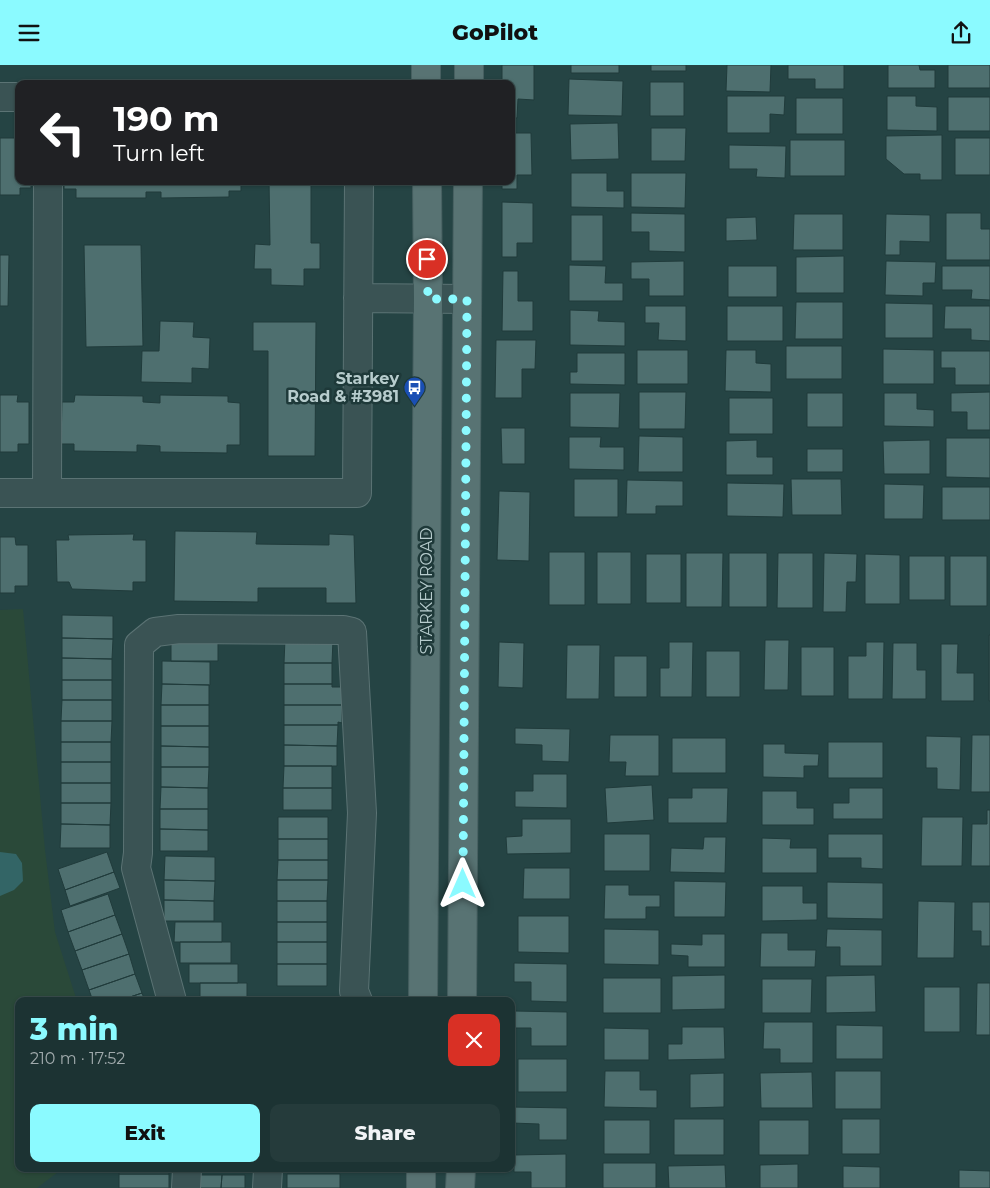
<!DOCTYPE html>
<html lang="en">
<head>
<meta charset="utf-8">
<style>
  :root { --surface:#1c3333; --page:#253b3b; --text:#f1f3f6; --muted:#a0aaac; --line:#3a4e4e; --accent:#8bfaff }
  body { margin:0; font-family:Montserrat,sans-serif; background:var(--page); color:var(--text); height:100vh; display:flex; flex-direction:column; font-size:19px; white-space:nowrap }
  * { box-sizing:border-box; margin:0 }
  p { font-size:16px; color:var(--muted) }
  .icon { flex:none; width:28px; height:28px; fill:none; stroke:currentColor; stroke-width:2; stroke-linecap:round; stroke-linejoin:round }
  .map { position:relative; flex:1; overflow:hidden }
  .panel { position:absolute; left:15px; top:932px; width:500px; height:175px; display:flex; flex-direction:column; background:var(--surface); border-radius:10px; box-shadow:0 1px 4px #0004,0 0 0 1px var(--line) }
  .panel>* { flex:none }
  .top-card { position:absolute; left:15px; top:15px; width:500px; height:105px; border-radius:10px; box-shadow:0 1px 4px #0004,0 0 0 1px var(--line); background:#202124; color:#fff; overflow:hidden }
  .pin { position:absolute; display:grid; place-items:center; width:42px; height:42px; color:#fff; margin:-21px; border:2px solid #fff; border-radius:50%; box-shadow:0 1px 5px #0007 }
  .me { position:absolute; width:55px; margin:-28px; rotate:0deg; stroke-linejoin:round; filter:drop-shadow(0 0 4px #0008) }
  .turn { display:flex; align-items:center; gap:18px; height:105px; padding:0 15px; font-size:22px }
  .turn .icon { width:65px; height:65px; stroke-width:2.5 }
  .turn b { display:block; font-size:35px; line-height:42px }
  .round { display:grid; place-items:center; flex:none; width:52px; height:52px; border-radius:10px; background:var(--page) }
  .head { display:flex; align-items:center; justify-content:space-between; height:85px; padding:0 15px }
  h1 { font-size:30px; font-weight:800; line-height:38px; color:var(--accent) }
  .action { display:flex; gap:10px; margin-top:auto; padding:10px 15px }
  .action a { flex:1; height:58px; border-radius:10px; background:var(--accent); color:#111; font-size:20px; font-weight:800; line-height:58px; text-align:center }
  .action a+a { background:var(--page); color:var(--text) }
  header { display:flex; justify-content:space-between; align-items:center; height:65px; padding:0 15px; background:var(--accent); color:#111; font-size:22px; font-weight:800 }
  .map>svg:first-child { display:block }
</style>
</head>
<body>
<header><svg class="icon" aria-label="menu" viewBox="0 0 24 24"><path d="M4 6h16M4 12h16M4 18h16"/></svg>GoPilot<svg class="icon" aria-label="share" viewBox="0 0 24 24"><path d="M12 15V3M7 8l5-5 5 5M5 13v7h14v-7"/></svg></header>
<div class="map">
<svg width="990" height="1123" viewBox="0 0 990 1123">
  <rect width="100%" height="100%" fill="#254444"/>
  <path fill="#2a4939" d="M23,544L45,785L55,867L77,936H19V1104H62L37,1123H0V545Z"/>
  <path fill="#336566" d="M0,787L16,789L22,798L23,816L14,825L0,831Z"/>
  <path fill="#4e6f6f" stroke="#203b3b" d="M502,0H534V35L518,34L517,53H511V19H502Z
    M571,0H619V8H571Z
    M651,0H686V6H651Z
    M727,0H771L770,27L726,26Z
    M788,0H844V24H815V14H788Z
    M888,0H919L920,5H935V23H888Z
    M948,0H990V23H948Z
    M569,14L623,16L622,51L568,50Z
    M650,17H684V51H650Z
    M727,31H785L784,50L770,49V68H727Z
    M887,31H916V41L937,42V66L887,65Z
    M948,32H990V66H948Z
    M796,33H843V69H796Z
    M618,58L619,94L571,95L570,59Z
    M651,63H686L685,96H651Z
    M511,68H531L532,110H517V124H502V116H511Z
    M942,70V115H920V109H904L886,94V71Z
    M0,73H19V116H31V123H20V130H0Z
    M955,73H990V110H955Z
    M790,75H845V111H790Z
    M729,80L786,81L785,113L756,112L757,104H729Z
    M571,108H607V126H624V143L571,142Z
    M631,108H686L685,143L631,142Z
    M64,116H241V126H229V132L161,133V127H146V133H76V124H64Z
    M269,116H311V178H320V204H304V221L271,220V204H254L255,179L270,180Z
    M502,137L533,138V178H517V192H502Z
    M631,148L685,149V187L649,186V167H631Z
    M946,148H981V164H990V195H946Z
    M794,149H843V185H793Z
    M886,149L930,150V177L900,176V190H885Z
    M571,150H603V196H571Z
    M756,152L757,175L726,176V153Z
    M84,180H141L143,281L86,282Z
    M0,190H9L8,241H0Z
    M844,191V228H796V192Z
    M684,196V231H649V214H631V197Z
    M886,196L936,197L935,218H923V231L885,230Z
    M569,200L606,201L605,218H623V236H569Z
    M728,201H777V232H728Z
    M942,201H990V235L971,234L972,225H942Z
    M503,206H518V236H533V266H502Z
    M796,237H843V274H795Z
    M885,238L933,239V273H885Z
    M645,241H686V276L658,275L659,258H645Z
    M727,241H783V276H727Z
    M945,241H990V276L971,275V264H944Z
    M570,245L599,246L598,256L625,257V281L570,280Z
    M160,256L194,257L193,272L210,273L209,304L192,303V318L141,317L142,286H159Z
    M253,257H316L315,391H268V286H253Z
    M496,275H536L535,304H522V333H495Z
    M786,281H842V314H786Z
    M883,284L934,285V319H883Z
    M637,285H688V319H637Z
    M726,285H756V298L771,299V327L725,326Z
    M941,286H990V320H955V303H941Z
    M577,288H625V320L570,319V307H577Z
    M639,327H686L685,364H639Z
    M990,327V365H967V347H951V328Z
    M570,328H620L619,363L570,362Z
    M807,328H843V362H807Z
    M884,328H917V344L934,345V362L884,361Z
    M0,330H18L17,337H29V379H18V387H0Z
    M75,330L143,331V337L160,338V330L228,331V337L240,338V380H227V388L160,387V381L137,380V387L74,386V379H61L62,337H74Z
    M729,333H773V369H729Z
    M501,363H525V399H502Z
    M639,371L683,372V407H638Z
    M569,372H601L600,382H624V405L569,404Z
    M946,373H990V413L946,412Z
    M757,375V392H773V410H726V376Z
    M930,375V409H884L883,376Z
    M807,384H843V407H807Z
    M574,414H618V452H574Z
    M791,414H841L842,450H792Z
    M627,415L683,416V441H656V449H626Z
    M727,418L784,419L783,452L727,451Z
    M884,419L924,420L923,454H884Z
    M942,422H990V455H942Z
    M499,426L530,427L529,496L497,495Z
    M175,466L257,467L256,479L329,480V469L354,470L356,538H326V523H258V537L174,536Z
    M134,469L133,475H146V517H133V526L72,524L69,517H57L56,475H69L68,470Z
    M0,472H15L16,480H28V521H15V528H0Z
    M549,487H585V540H549Z
    M597,487H631V539H597Z
    M686,488H723L722,542H686Z
    M729,488H767V542H729Z
    M778,488H813V543H777Z
    M824,488L857,489L856,517H847L846,547H823Z
    M646,489H681V538H646Z
    M865,489L900,490V539H865Z
    M909,491H945V535H909Z
    M950,491H987V541H950Z
    M62,550L113,551V574L62,573Z
    M989,570H990V636H989Z
    M62,573L113,574L112,594L62,593Z
    M171,573L218,574V596H171Z
    M285,574L333,575L332,598H284Z
    M765,575H789L788,625H764Z
    M499,577L524,578L523,623L498,622Z
    M669,577H693L692,632H660V603H669Z
    M866,577H884L883,634H848V591H866Z
    M893,578H917V605H926V634H892Z
    M941,579H958L957,608H974V636H941Z
    M567,580H600L599,634H566Z
    M801,582H834V631H801Z
    M706,586H740V632H706Z
    M614,591H647V632H614Z
    M62,593L112,594V615H62Z
    M162,596L210,597V620L162,619Z
    M284,598H332V619H284Z
    M62,615H112V635H62Z
    M162,619L209,620V640H161Z
    M284,619H332V622H342V640H284Z
    M62,635H112V656H61Z
    M161,640H209V661H161Z
    M284,640H342V658L338,657V660H284Z
    M61,656H112L111,677H61Z
    M284,660H338L337,681L284,680Z
    M161,661H209V682L161,681Z
    M515,663L570,664L569,697L542,696V680L515,679Z
    M610,670H659V711H625L626,697H609Z
    M972,670H990V727H971Z
    M926,671L961,672L960,725L937,724V703H926Z
    M672,673H726V708H672Z
    M61,677H111V697H61Z
    M828,677H883V713H828Z
    M763,679H785V688L819,689L818,701H804V713L763,712Z
    M284,680L337,681V701H284Z
    M161,681L209,682V702H161Z
    M61,697H111V718H61Z
    M284,701H332V723H283Z
    M161,702H209L208,723L161,722Z
    M533,709H567V743L515,742V726H533Z
    M61,718H111V738H61Z
    M652,720L654,755L607,758L605,723Z
    M161,722L208,723V744H160Z
    M283,723H332V745H283Z
    M692,723H728L727,758H668V733H692Z
    M849,723H883V754H833V738H849Z
    M762,726H797V743H814V760H762Z
    M61,738H111L110,760L61,759Z
    M160,744H208V765L160,764Z
    M987,745H990V801H971L972,759H987Z
    M278,752H328V774H278Z
    M922,752H963L962,801H921Z
    M522,754H571V788L507,789L506,772L522,771Z
    M61,759L110,760V783H60Z
    M160,764L208,765V786H160Z
    M604,769H650V806H604Z
    M828,769H883V804L861,803V793H828Z
    M704,772H726L725,808L670,807L671,783L703,784Z
    M762,773L791,774L790,783H817V808H762Z
    M278,774H328V795H278Z
    M107,787L114,807L65,825L58,804Z
    M165,791L215,792V816L164,815Z
    M278,795H328V815H277Z
    M524,803H570V834H523Z
    M114,807L120,823L70,841L65,825Z
    M164,815L215,816L214,836L164,835Z
    M277,815H328L327,836H277Z
    M674,816L726,817L725,852H674Z
    M827,817L883,818V854L827,853Z
    M605,820H629V830H660V842H646V854H604Z
    M762,821H803V838H817V855L762,856Z
    M108,829L115,850L68,867L61,845Z
    M164,835L214,836V856H164Z
    M277,836H327V857H277Z
    M918,836L955,837L954,893H917Z
    M972,837H990V881H981V866H972Z
    M115,850L122,869L75,886L68,867Z
    M518,851H569V888L518,887Z
    M175,857H222V877H174Z
    M277,857H327V877H277Z
    M604,864L659,865V900L604,899Z
    M827,864L882,865V901H840V882H826Z
    M761,868H788V885H816L815,902H760Z
    M122,869L129,889L82,905L75,886Z
    M702,869H725V902H688V891L671,890V879L702,880Z
    M180,877H231V898H180Z
    M277,877H327V899H277Z
    M129,889L135,909L89,925L82,905Z
    M514,898L567,899V937L531,936V917H514Z
    M189,899H238V918H189Z
    M277,899H327V921H277Z
    M135,909L142,928L118,936H93L89,925Z
    M725,910V944L672,945V911Z
    M875,910L876,947L826,948V911Z
    M603,913H661V948H603Z
    M762,914H812L811,948H762Z
    M200,918H247V936H200Z
    M977,918H990V970H976Z
    M924,922H960V967H924Z
    M142,928L145,936H118Z
    M514,946L567,947V981H531V963H514Z
    M764,957H813V998H780V984H763Z
    M836,960L883,961V994H836Z
    M682,962H724L725,994L668,995V979H682Z
    M604,963L649,964V995H604Z
    M518,994H567V1027H518Z
    M605,1006H640V1025H657V1043L604,1042Z
    M835,1006H881V1044H835Z
    M812,1007L813,1043H761L760,1008Z
    M724,1008V1042L690,1043V1009Z
    M512,1042L567,1043V1075H539V1059L512,1058Z
    M674,1054H724V1090H674Z
    M842,1054H880V1089H842Z
    M604,1055H650V1089H604Z
    M759,1055H809V1090H759Z
    M566,1089V1123H531V1107H514V1090Z
    M603,1098H656V1123H603Z
    M798,1099V1123H760V1100Z
    M725,1100L726,1123H669L668,1101Z
    M843,1101L880,1102V1123H843Z
    M119,1104H169V1109H119Z
    M959,1105L990,1106V1123H959Z
    M119,1109H169V1123H119Z
    M287,1109H340V1123H287Z
    M198,1110H222L221,1123H198Z
    M222,1110H245V1123H221Z"/>
  <g fill="none" stroke-linecap="round" stroke-linejoin="round">
    <defs>
      <path id="minor" d="M0,32H19
        M358,233L467,234
        M0,428H357L359,116
        M47,428L48,116
        M172,936L136,803L138,788L139,580L155,567L179,564L343,565L352,567L362,748L354,926L358,936
        M186,1123L187,1104
        M267,1123L268,1104"/>
      <path id="major" d="M426,0V19
        M469,19V0
        M423,936L428,234L427,116
        M462,936L468,116
        M421,1123V1104
        M460,1123L461,1104"/>
    </defs>
    <use href="#minor" stroke="#5b7374" stroke-width="30"/>
    <use href="#major" stroke="#465f60" stroke-width="30"/>
    <use href="#minor" stroke="#3a5354" stroke-width="28"/>
    <use href="#major" stroke="#587373" stroke-width="28"/>
  </g>
  <g fill="none" stroke-linecap="round" stroke-linejoin="round">
    <path stroke="#8bfaff" stroke-width="9" stroke-dasharray="0 16.2" d="M427,194L428,234H467L463,819"/>
  </g>
  <defs>
    <symbol id="bus-pin" viewBox="-11 -11 22 30"><path d="M0 17L-7.5 6A9.5 9.5 0 1 1 7.5 6Z" fill="#1a4fb4" stroke="#1e3939"/><path d="M-5-6H5V4H4V6H2V4H-2V6H-4V4H-5ZM-3.5-4V0h7V-4ZM-3.5 1.2v1.5H-2V1.2ZM2 1.2v1.5H3.5V1.2Z" fill="#fff"/></symbol>
  </defs>
  <g fill-rule="evenodd">
    <use href="#bus-pin" x="402" y="310" width="25" height="34"/>
  </g>
  <g text-anchor="middle" stroke-width="5" stroke-linejoin="round" paint-order="stroke">
    <g font-size="16" font-weight="bold" fill="#b7cccd" stroke="#1e3939" text-anchor="end">
      <text x="399" y="319">Starkey<tspan x="399" dy="18">Road &amp; #3981</tspan></text>
    </g>
    <g font-size="16" fill="#b7cccd" stroke="#1e3939">
      <text transform="translate(426 526) rotate(-90)" y="6">STARKEY ROAD</text>
    </g>
  </g>
</svg>
<div class="pin" style="left:427px;top:194px;background:#d93025"><svg class="icon" aria-label="arrive" viewBox="0 0 24 24"><path d="M6 21V4h12l-3 4 3 4H6"/></svg></div>
<svg class="me" style="left:463px;top:819px" viewBox="-20 -20 40 40"><path d="M0-17L14 15 0 8-14 15z" fill="#8bfaff" stroke="#fff" stroke-width="4"/></svg>
<div class="top-card">
<div class="turn"><svg class="icon" aria-label="left" viewBox="0 0 24 24"><path d="M17 20v-9H6M10 6l-5 5 5 5"/></svg><div><b>190 m</b>Turn left</div></div>
</div>
<section class="panel">
<div class="head"><div><h1>3 min</h1><p>210 m · 17:52</p></div><a class="round" style="background:#d93025;color:#fff"><svg class="icon" aria-label="close" viewBox="0 0 24 24"><path d="M6 6l12 12M18 6L6 18"/></svg></a></div>
<div class="action"><a>Exit</a><a>Share</a></div>
</section>
</div>
</body>
</html>
